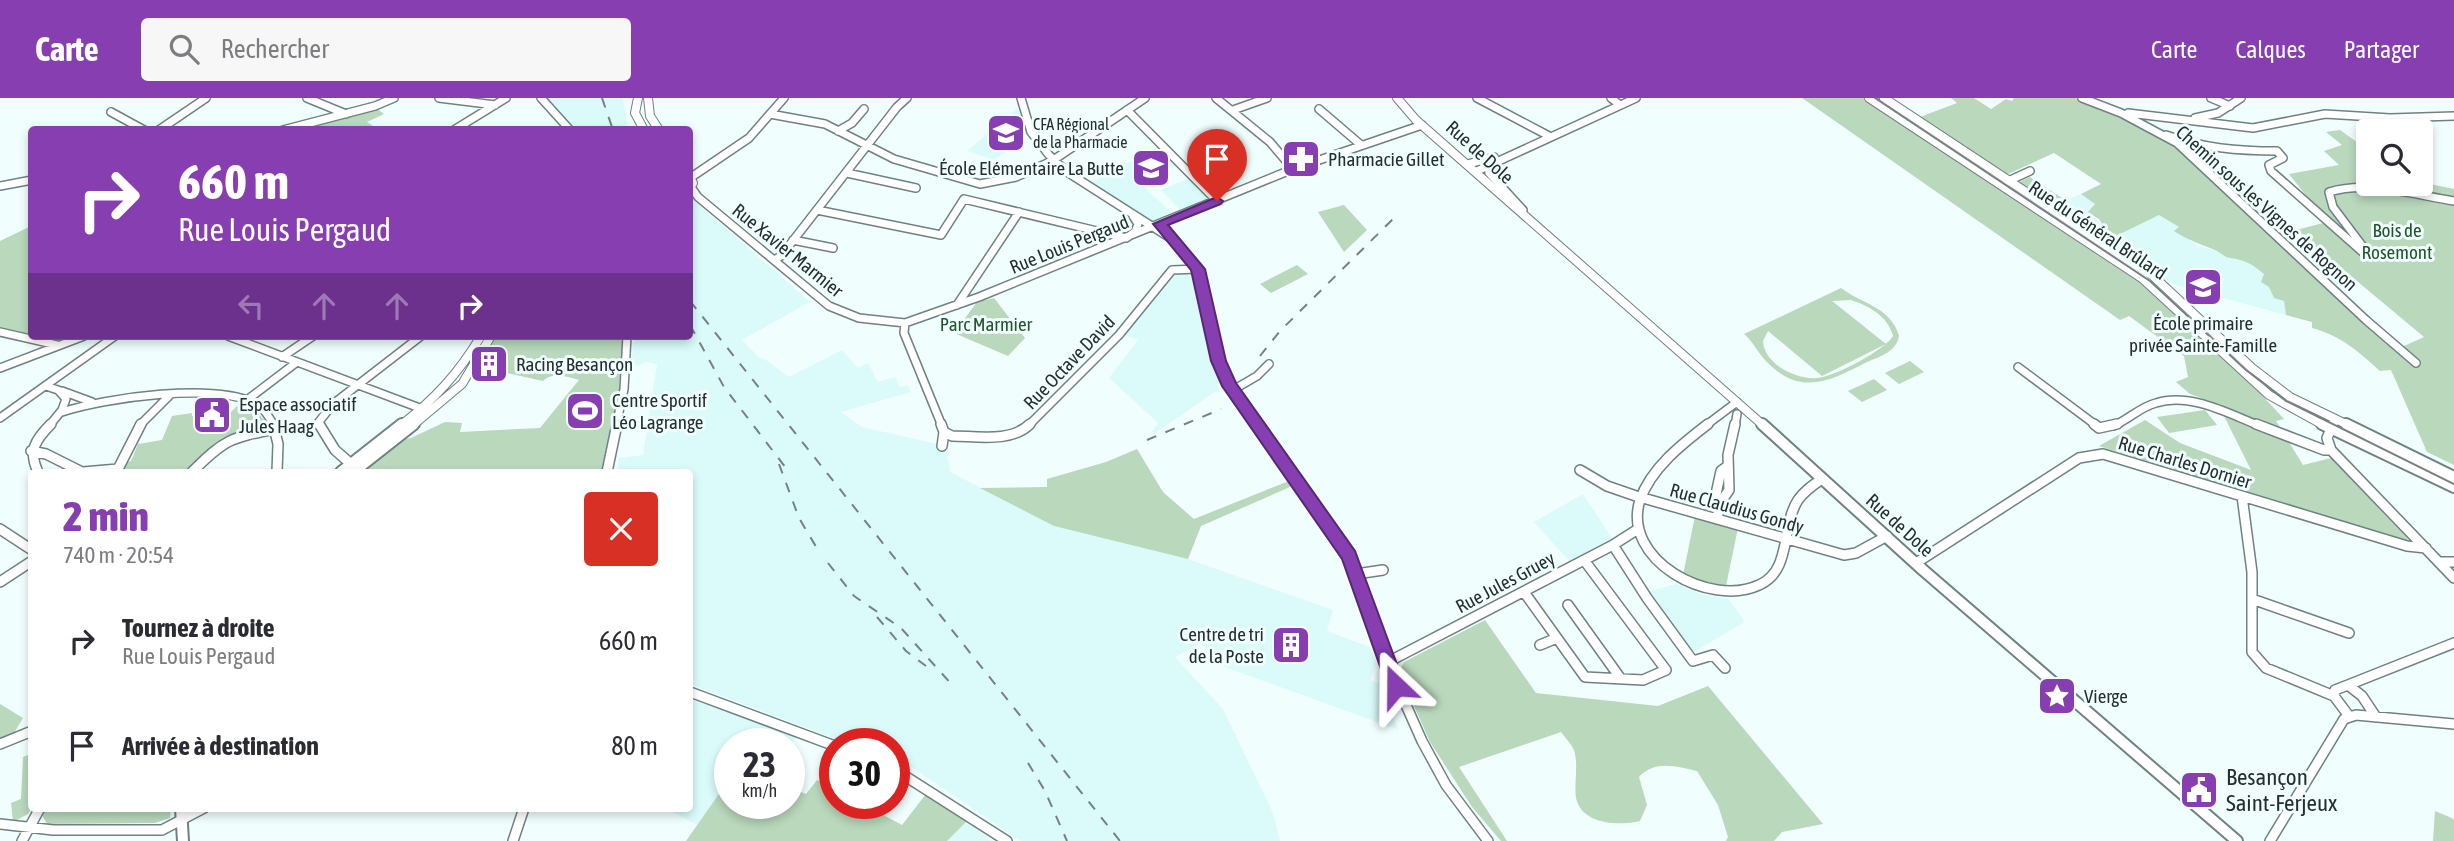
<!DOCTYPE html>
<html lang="fr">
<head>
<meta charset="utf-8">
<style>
  :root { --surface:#fff; --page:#f7f7f7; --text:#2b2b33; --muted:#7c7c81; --accent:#863eb1 }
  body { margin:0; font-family:"Asap Condensed",sans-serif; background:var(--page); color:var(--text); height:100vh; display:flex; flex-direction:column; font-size:26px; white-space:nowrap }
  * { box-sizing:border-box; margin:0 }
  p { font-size:23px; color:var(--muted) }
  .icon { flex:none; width:38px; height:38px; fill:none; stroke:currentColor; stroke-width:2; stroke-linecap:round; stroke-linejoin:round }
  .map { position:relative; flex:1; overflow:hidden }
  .drawer { position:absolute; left:28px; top:371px; width:665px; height:343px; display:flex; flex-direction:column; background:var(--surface); border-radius:7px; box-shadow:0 4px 10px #0003 }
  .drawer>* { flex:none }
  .hud { position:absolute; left:28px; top:28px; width:665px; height:214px; border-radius:7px; box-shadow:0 4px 10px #0003; background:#863eb1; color:#fff; overflow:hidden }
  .controls { position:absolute; left:2356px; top:21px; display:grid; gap:14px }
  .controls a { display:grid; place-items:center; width:77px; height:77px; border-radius:7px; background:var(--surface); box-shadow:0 4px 10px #0003; font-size:35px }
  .speed { position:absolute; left:714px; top:630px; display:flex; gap:14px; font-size:35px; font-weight:700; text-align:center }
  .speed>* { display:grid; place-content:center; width:91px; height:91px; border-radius:50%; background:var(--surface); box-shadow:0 4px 10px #0003; line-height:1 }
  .speed small { font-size:18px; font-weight:400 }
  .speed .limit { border:10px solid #d22; background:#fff; color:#111 }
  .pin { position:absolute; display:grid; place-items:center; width:60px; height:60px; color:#fff; margin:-72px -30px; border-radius:50% 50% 50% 0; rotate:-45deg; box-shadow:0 0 7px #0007 }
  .pin .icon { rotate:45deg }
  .me { position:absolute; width:77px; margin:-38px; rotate:337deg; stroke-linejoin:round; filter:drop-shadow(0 0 5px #0008) }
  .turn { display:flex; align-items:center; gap:24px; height:147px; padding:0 35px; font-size:32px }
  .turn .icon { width:91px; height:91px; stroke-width:2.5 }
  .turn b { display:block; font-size:49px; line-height:60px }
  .lanes { display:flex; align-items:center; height:66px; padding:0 35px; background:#0003; justify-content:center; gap:35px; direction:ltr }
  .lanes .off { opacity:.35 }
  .round { display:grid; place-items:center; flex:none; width:74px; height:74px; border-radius:7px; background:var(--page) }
  .head { display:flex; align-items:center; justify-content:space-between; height:119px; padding:0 35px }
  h1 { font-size:42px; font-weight:800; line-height:52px; color:var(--accent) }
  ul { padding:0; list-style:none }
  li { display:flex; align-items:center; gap:21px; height:105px; padding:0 35px }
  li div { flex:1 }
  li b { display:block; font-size:26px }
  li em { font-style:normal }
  header { display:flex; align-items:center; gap:42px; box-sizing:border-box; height:98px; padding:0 35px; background:var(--accent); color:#fff }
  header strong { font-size:33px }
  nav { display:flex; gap:38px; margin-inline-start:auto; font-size:24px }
  .search { width:490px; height:63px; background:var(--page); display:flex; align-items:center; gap:18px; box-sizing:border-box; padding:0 24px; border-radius:7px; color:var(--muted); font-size:26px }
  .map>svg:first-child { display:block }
</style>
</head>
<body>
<header>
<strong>Carte</strong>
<div class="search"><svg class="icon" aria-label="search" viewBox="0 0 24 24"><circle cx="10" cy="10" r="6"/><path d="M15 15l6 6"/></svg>Rechercher</div>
<nav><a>Carte</a><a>Calques</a><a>Partager</a></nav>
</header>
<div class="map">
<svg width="2454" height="743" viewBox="0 0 2454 743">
  <rect width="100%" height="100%" fill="#f1fefe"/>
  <path fill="#dafbfa" d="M546,0H623L628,31H574Z
    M1016,11L1019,12L1025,41L994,62L967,53Z
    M1162,52L1177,67L1141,86L1173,116L1154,123H1147L1092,85L1123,63L1126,65Z
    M1190,80L1200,90L1199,93L1208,98L1206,102L1181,113L1161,92Z
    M2081,96L2095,106L2088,114L2113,136L2159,117L2180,130L2175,132L2196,147L2218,153L2229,160H2241L2264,175L2274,195L2284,202L2286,217L2175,187L2053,108Z
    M690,99L810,204L742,242L760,260L766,262L789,279L842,252L858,270L868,265L878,284L895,279L900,289L908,287L911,294L841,314L862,329L937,346V348H946L950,374L1054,428L1188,461L1333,512L1327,533L1370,549L1377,566L1370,582L1390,590L1395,602L1390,613L1399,632L1222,568L1201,545L1175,559L1223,611L1273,715L1280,743H1021L910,668L894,662V646H849L690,586V374H613L618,371L619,360L643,357L657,266L647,264L631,270L633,245L636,243L633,238H690Z
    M1173,174L1193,176L1212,264L1221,283L1217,287L1219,291L1154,336L1151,335L1158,325L1109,280L1138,242L1124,237Z
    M1583,396L1612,440L1569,463L1534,424Z
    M1676,486L1701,496L1729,501L1745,524L1690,556L1646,494Z
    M690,601L797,638L789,650V646H730V680L697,727L667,711L690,710Z
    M967,723L992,743H947Z"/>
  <path fill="#b9d8bc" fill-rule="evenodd" d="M1802,0H1864L2144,188L2258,293L2284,321L2276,323L2303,367L2331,360L2408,441L2405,444L2099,348L2145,322L2180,345L2251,372L2218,306L2190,296L2176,284L2188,279L2184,258L2129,218L2120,222Z
    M1951,0H1974L1991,11L2006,1L2012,3L2014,0H2075L2114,14L2181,50L2234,103L2261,124L2395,252L2424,239L2296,132L2327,124L2289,76L2339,67L2324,53L2342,47L2326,34L2340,32L2368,52V86L2420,84L2454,91V367L2427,354L2391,272L2380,273C2358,253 2341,238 2312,230V224L2286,217L2284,203L2274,200L2269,189L2261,184L2264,176C2252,166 2245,162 2230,160C2224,159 2220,154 2215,152C2200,146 2188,142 2174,133L2179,129L2159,117L2118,137L2107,134L2099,121L2088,114L2095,106L2081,96L2101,86L2054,55L2008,76L2009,79L1920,19L1957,5Z
    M376,10L384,16L367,24L378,31L293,32Z
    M2030,79L2062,100L2049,106L2017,85Z
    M1344,107L1367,132L1344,154L1318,114Z
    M31,128V237L0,231V143Z
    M1297,167L1308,176L1271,195L1260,186Z
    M1841,190C1862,206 1891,209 1899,238C1896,254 1881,258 1867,264C1832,282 1802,299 1768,265C1758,256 1754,244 1744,236ZM1851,202C1869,208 1888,218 1893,238C1885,252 1834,279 1817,280C1796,282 1764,266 1763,243L1768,233L1822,278L1886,246L1832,203Z
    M994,200L1025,240L1008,258L954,235L977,204Z
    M495,238L623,240L618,303L603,374H359L398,342L411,340L445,324L462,325L460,334L540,330L579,282C567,279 553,273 543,283L476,268L487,257Z
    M1910,263L1924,274L1899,286L1885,275Z
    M1874,281L1887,292L1862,304L1848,293Z
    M240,305L256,313L268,326L266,328L237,335L186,373L125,374V365L131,363L138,346L162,342L172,318L192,315V318L222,323Z
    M2205,312L2217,327L2169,335L2157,319Z
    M1137,351L1163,394L1194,421L1289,383L1290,389L1201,428L1188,461L1054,428L980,390L1047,389V381L1106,364Z
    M1695,418L1738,430L1726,488L1696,482L1683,477Z
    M1485,522L1536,595L1658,608L1708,588L1823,726L1782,734L1774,743H1726L1728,739L1718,707L1697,673C1677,668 1654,662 1639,679L1647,707L1640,723C1619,728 1582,727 1576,700C1574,686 1578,670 1575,656C1574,648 1565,640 1561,634L1459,669L1507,743H1501L1472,709L1430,644L1399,574L1404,564Z
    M0,606L23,620L14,635L0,641Z
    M28,657V666L31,665V710L28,716L13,724L11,705L21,701L23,659Z
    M730,680V705H789V689L806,696L817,682L835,691V705H861L902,727L926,696L967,723L947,743H686Z
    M46,711V710L171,711L170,720L155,725L47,726L42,717Z
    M2435,713L2454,721V743H2433Z"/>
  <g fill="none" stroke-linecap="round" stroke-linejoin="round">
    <defs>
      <path id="minor-far1" d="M307,0L346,16
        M439,0L495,7
        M541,0L570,32
        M1021,0L1031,34L1049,57L1067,74L1175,143L1198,171L1218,263L1256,328
        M1216,0L1270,44L1293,71
        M1477,0L1549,38
        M1611,0L1620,7
        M2082,0L2121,15L2177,45L2366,222L2416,265
        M2211,0L2230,8
        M1319,11L1361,47
        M1127,12L1217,103
        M1233,12L1267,0
        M111,14L144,32
        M2128,15L2253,30L2325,16L2390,20L2454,18
        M770,16L825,26L894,61L980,86L1016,79L1052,63L1145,0
        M2195,20L2218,15L2241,0
        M159,32L206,0
        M283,32L375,8L394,0
        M454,32L506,0
        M838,33L852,25L864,11
        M2166,37C2204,50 2237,53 2277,53L2283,60L2269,67L2271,73L2367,158H2370L2333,109L2329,94C2368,82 2415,97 2454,103
        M1468,66L1494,59
        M1488,67L1489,75L1523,112
        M1477,73L1636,0
        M847,75L916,90
        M690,80L749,40L784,0
        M2006,84L2030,73
        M0,88L32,82
        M691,89L698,99L829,208L859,220L905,225L979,199L1293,71L1422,27
        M817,112L941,137L964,101L1126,140L1135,134L1138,126L1133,118
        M793,142L833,150
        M774,162L781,158L897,9L907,0
        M957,207L1019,114
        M905,225L904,235L942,328
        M0,234L57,247
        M228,238L425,312
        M282,259L313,238
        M2018,269L2097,328
        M0,270L84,238
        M46,288L58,292L66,301L62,312L49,328
        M1233,292L1257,278L1269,266
        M62,293L92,304
        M247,302L297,264
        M62,314C105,300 218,283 258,307C265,312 270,320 274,328
        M0,320L115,238
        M139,328L171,296
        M320,328L318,325L333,306L421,238
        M616,328L624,291L627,238
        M1028,328L1119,237L1172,172L1198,171
        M1705,328L1737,304
        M1735,328L1737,316
        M2113,328C2128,322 2140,309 2156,305C2190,294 2229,316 2260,328
        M2332,328L2335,322"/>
      <path id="minor" d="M273,326L278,346L277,374
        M319,326L335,352L351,366
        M941,326L944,334L942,348
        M1255,326L1349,458L1382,553L1422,643L1446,687L1488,743
        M1708,326C1682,346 1651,370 1640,402C1621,462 1710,510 1759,487C1792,473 1781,428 1798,402C1804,393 1813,387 1822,381
        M2094,326L2099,330L2117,326
        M2256,326L2324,352H2331
        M2333,326L2327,340L2331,352L2454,480
        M944,334L952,338C976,338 1011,345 1030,326
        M31,353L46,356L82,374
        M118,371L141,326
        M1580,372L1607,388L1636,398L1844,457L1856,455L1887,438
        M38,374C28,353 35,342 51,326
        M83,374L118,371
        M192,374C225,341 230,340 275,331
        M607,374L617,326
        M2242,398L2252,474V554L2266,570L2334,598
        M1720,405L1729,392L1728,357L1735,326
        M1717,421L1720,405L1716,396L1721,373L1728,368
        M0,431L32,452
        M1613,447L1647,500L1693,563L1713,557L1725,570
        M2439,464H2454
        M1916,465L2079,360L2103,356L2407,448L2426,450
        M1356,476L1383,472
        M0,484L32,463
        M1524,494L1585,579L1643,582L1666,572L1584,462
        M2252,501L2349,535
        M1568,507L1621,581
        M1540,547L1557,540
        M1386,565L1613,447L1638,431
        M2348,587L2454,545
        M690,594L835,648
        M2349,618L2334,598L2335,592L2348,587L2362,598L2376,619
        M0,646L32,633
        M894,671L1007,743
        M0,726L53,732H162L204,710
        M22,743L40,710
        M513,743L524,710
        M2270,743L2344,621L2356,617L2454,626"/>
      <path id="major-far1" d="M638,0L635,15L644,32
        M648,0L650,18L659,32
        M1397,0L1416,22L1764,328
        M1869,0L2143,181L2269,297L2325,328
        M1884,0L2153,178L2252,270L2290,299L2350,328
        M690,79L693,85L690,90
        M400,328C435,301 458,276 481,238
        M412,328L462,286L491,238"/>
      <path id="major" d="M1762,326L1923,472L2237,743
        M2322,326L2454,389
        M2346,326L2454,379
        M341,374L402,326
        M353,374L414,326
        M181,710L183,743"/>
    </defs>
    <use href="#minor-far1" stroke="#6d8281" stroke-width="10"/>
    <use href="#minor" stroke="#6d8281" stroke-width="12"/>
    <use href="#major-far1" stroke="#6d8281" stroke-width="10"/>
    <use href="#major" stroke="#6d8281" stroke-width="14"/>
    <use href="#minor-far1" stroke="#fff" stroke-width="7"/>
    <use href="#minor" stroke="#fff" stroke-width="9"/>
    <use href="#major-far1" stroke="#fff" stroke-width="8"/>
    <use href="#major" stroke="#fff" stroke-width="10"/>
    <path stroke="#768181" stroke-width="2" d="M1875,0L2150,183L2246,272L2286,303L2454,386"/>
    <path stroke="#768181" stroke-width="2" stroke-dasharray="10 10" stroke-linecap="butt" d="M602,0L613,32
      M690,203L1120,743
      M690,227L724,289L789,374
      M1260,258L1280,233L1395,119
      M1147,342L1221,311
      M779,366L799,420L818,452
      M828,465L854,498L901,530L954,589
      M877,519L906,553L926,568
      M1028,665L1045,693L1067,743"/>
  </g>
  <path fill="#863eb1" stroke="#572873" stroke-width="2" d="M1217,99L1223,103L1221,106L1168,127L1205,171L1226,263L1236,285L1355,453L1405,588L1403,594L1396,596L1390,594L1387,588L1342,461L1222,288L1211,263L1191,172L1153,126Z"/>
  <defs>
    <symbol id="university-square" viewBox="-11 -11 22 22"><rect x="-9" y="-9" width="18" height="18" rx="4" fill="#863eb1" stroke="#f1fefe"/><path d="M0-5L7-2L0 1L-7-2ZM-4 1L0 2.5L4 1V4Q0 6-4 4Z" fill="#fff"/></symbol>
    <symbol id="pharmacy-square" viewBox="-11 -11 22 22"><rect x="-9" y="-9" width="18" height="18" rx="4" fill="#863eb1" stroke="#f1fefe"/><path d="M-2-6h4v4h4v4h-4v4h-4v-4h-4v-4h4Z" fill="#fff"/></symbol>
    <symbol id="school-square" viewBox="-11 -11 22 22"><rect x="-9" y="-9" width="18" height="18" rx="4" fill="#863eb1" stroke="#f1fefe"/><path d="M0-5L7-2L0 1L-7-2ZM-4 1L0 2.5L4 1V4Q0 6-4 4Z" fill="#fff"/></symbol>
    <symbol id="building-square" viewBox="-11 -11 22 22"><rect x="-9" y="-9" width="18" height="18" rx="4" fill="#863eb1" stroke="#f1fefe"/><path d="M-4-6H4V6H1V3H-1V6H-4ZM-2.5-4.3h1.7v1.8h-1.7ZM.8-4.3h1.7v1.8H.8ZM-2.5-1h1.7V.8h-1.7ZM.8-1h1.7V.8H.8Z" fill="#fff"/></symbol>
    <symbol id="stadium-square" viewBox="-11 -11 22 22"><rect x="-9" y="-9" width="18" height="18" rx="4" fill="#863eb1" stroke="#f1fefe"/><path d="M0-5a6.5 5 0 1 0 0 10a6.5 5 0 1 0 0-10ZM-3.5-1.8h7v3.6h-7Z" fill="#fff"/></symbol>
    <symbol id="civic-square" viewBox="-11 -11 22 22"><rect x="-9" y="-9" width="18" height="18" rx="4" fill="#863eb1" stroke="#f1fefe"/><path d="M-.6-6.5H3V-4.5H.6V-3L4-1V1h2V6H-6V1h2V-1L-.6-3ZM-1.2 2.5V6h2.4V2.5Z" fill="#fff"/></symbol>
    <symbol id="sight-square" viewBox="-11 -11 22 22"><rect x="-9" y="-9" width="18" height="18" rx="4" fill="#863eb1" stroke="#f1fefe"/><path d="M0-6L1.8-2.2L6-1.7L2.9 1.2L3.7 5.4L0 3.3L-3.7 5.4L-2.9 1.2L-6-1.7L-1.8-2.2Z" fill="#fff"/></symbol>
  </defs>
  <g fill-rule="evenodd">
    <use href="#university-square" x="984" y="13" width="44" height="44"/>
    <use href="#pharmacy-square" x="1279" y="39" width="44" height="44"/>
    <use href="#school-square" x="1129" y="48" width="44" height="44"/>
    <use href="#school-square" x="2181" y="167" width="44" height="44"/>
    <use href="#building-square" x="467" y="244" width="44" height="44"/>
    <use href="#stadium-square" x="563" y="291" width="44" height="44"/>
    <use href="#civic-square" x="190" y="295" width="44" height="44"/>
    <use href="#building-square" x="1269" y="525" width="44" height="44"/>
    <use href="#sight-square" x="2035" y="576" width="44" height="44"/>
    <use href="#civic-square" x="2177" y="670" width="44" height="44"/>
  </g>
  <g text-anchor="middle" stroke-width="6" stroke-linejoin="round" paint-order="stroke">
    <g font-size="16" fill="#252e2e" stroke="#f1fefe" text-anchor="start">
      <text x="1033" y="32">CFA Régional<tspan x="1033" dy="18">de la Pharmacie</tspan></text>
    </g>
    <g font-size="19" fill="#252e2e" stroke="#f1fefe">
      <text transform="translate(1480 54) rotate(42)" y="7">Rue de Dole</text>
      <text transform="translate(2267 110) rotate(42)" y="7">Chemin sous les Vignes de Rognon</text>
      <text transform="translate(2098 132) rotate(34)" y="7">Rue du Général Brûlard</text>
      <text transform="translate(1069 146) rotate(-22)" y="7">Rue Louis Pergaud</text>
      <text transform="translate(788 152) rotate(39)" y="7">Rue Xavier Marmier</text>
      <text transform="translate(1069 264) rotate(-46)" y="7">Rue Octave David</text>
      <text transform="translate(2185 364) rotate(17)" y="7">Rue Charles Dornier</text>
      <text transform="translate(1737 410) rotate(16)" y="7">Rue Claudius Gondy</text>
      <text transform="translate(1900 427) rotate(42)" y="7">Rue de Dole</text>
      <text transform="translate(1505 484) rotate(-28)" y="7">Rue Jules Gruey</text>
    </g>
    <g font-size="19" fill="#252e2e" stroke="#f1fefe" text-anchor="start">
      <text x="1328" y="68">Pharmacie Gillet</text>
      <text x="1124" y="77" text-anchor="end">École Elémentaire La Butte</text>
      <text x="2203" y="232" text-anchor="middle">École primaire<tspan x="2203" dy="22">privée Sainte-Famille</tspan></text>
      <text x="516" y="273">Racing Besançon</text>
      <text x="612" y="309">Centre Sportif<tspan x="612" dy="22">Léo Lagrange</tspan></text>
      <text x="239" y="313">Espace associatif<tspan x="239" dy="22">Jules Haag</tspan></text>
      <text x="1264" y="543" text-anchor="end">Centre de tri<tspan x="1264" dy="22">de la Poste</tspan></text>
      <text x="2084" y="605">Vierge</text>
    </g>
    <g font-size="19" fill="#23532c" stroke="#f1fefe">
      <text x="2397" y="139">Bois de<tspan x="2397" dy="22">Rosemont</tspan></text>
      <text x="986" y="233">Parc Marmier</text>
    </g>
    <g font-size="23" fill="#252e2e" stroke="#f1fefe" text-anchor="start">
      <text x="2226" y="687">Besançon<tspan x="2226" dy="26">Saint-Ferjeux</tspan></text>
    </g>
  </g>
</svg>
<div class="controls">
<a><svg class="icon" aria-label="search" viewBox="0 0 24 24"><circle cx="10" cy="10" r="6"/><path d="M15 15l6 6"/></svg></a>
</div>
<div class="speed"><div>23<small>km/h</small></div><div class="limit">30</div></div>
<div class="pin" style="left:1217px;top:103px;background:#d93025"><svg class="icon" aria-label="arrive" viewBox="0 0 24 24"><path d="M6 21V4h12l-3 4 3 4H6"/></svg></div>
<svg class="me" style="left:1396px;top:588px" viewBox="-20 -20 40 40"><path d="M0-17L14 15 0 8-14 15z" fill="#863eb1" stroke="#fff" stroke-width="4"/></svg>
<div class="hud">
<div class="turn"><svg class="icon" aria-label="right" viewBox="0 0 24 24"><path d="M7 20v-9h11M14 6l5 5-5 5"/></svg><div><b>660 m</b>Rue Louis Pergaud</div></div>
<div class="lanes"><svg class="icon off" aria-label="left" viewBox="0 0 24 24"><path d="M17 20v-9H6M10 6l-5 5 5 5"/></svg><svg class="icon off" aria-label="ahead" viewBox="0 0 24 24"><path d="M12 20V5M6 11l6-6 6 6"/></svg><svg class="icon off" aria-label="ahead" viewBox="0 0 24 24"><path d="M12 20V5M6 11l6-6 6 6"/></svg><svg class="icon" aria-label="right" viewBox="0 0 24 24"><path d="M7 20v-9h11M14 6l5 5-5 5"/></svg></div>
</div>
<section class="drawer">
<div class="head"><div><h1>2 min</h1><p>740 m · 20:54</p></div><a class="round" style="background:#d93025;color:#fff"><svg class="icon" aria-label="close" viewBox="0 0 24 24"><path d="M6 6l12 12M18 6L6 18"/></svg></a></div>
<ul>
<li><svg class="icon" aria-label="right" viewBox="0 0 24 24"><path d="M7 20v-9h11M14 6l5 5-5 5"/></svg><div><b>Tournez à droite</b><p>Rue Louis Pergaud</p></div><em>660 m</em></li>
<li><svg class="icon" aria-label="arrive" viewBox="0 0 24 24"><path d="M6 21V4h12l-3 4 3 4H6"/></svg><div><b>Arrivée à destination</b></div><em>80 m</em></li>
</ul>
</section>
</div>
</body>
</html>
